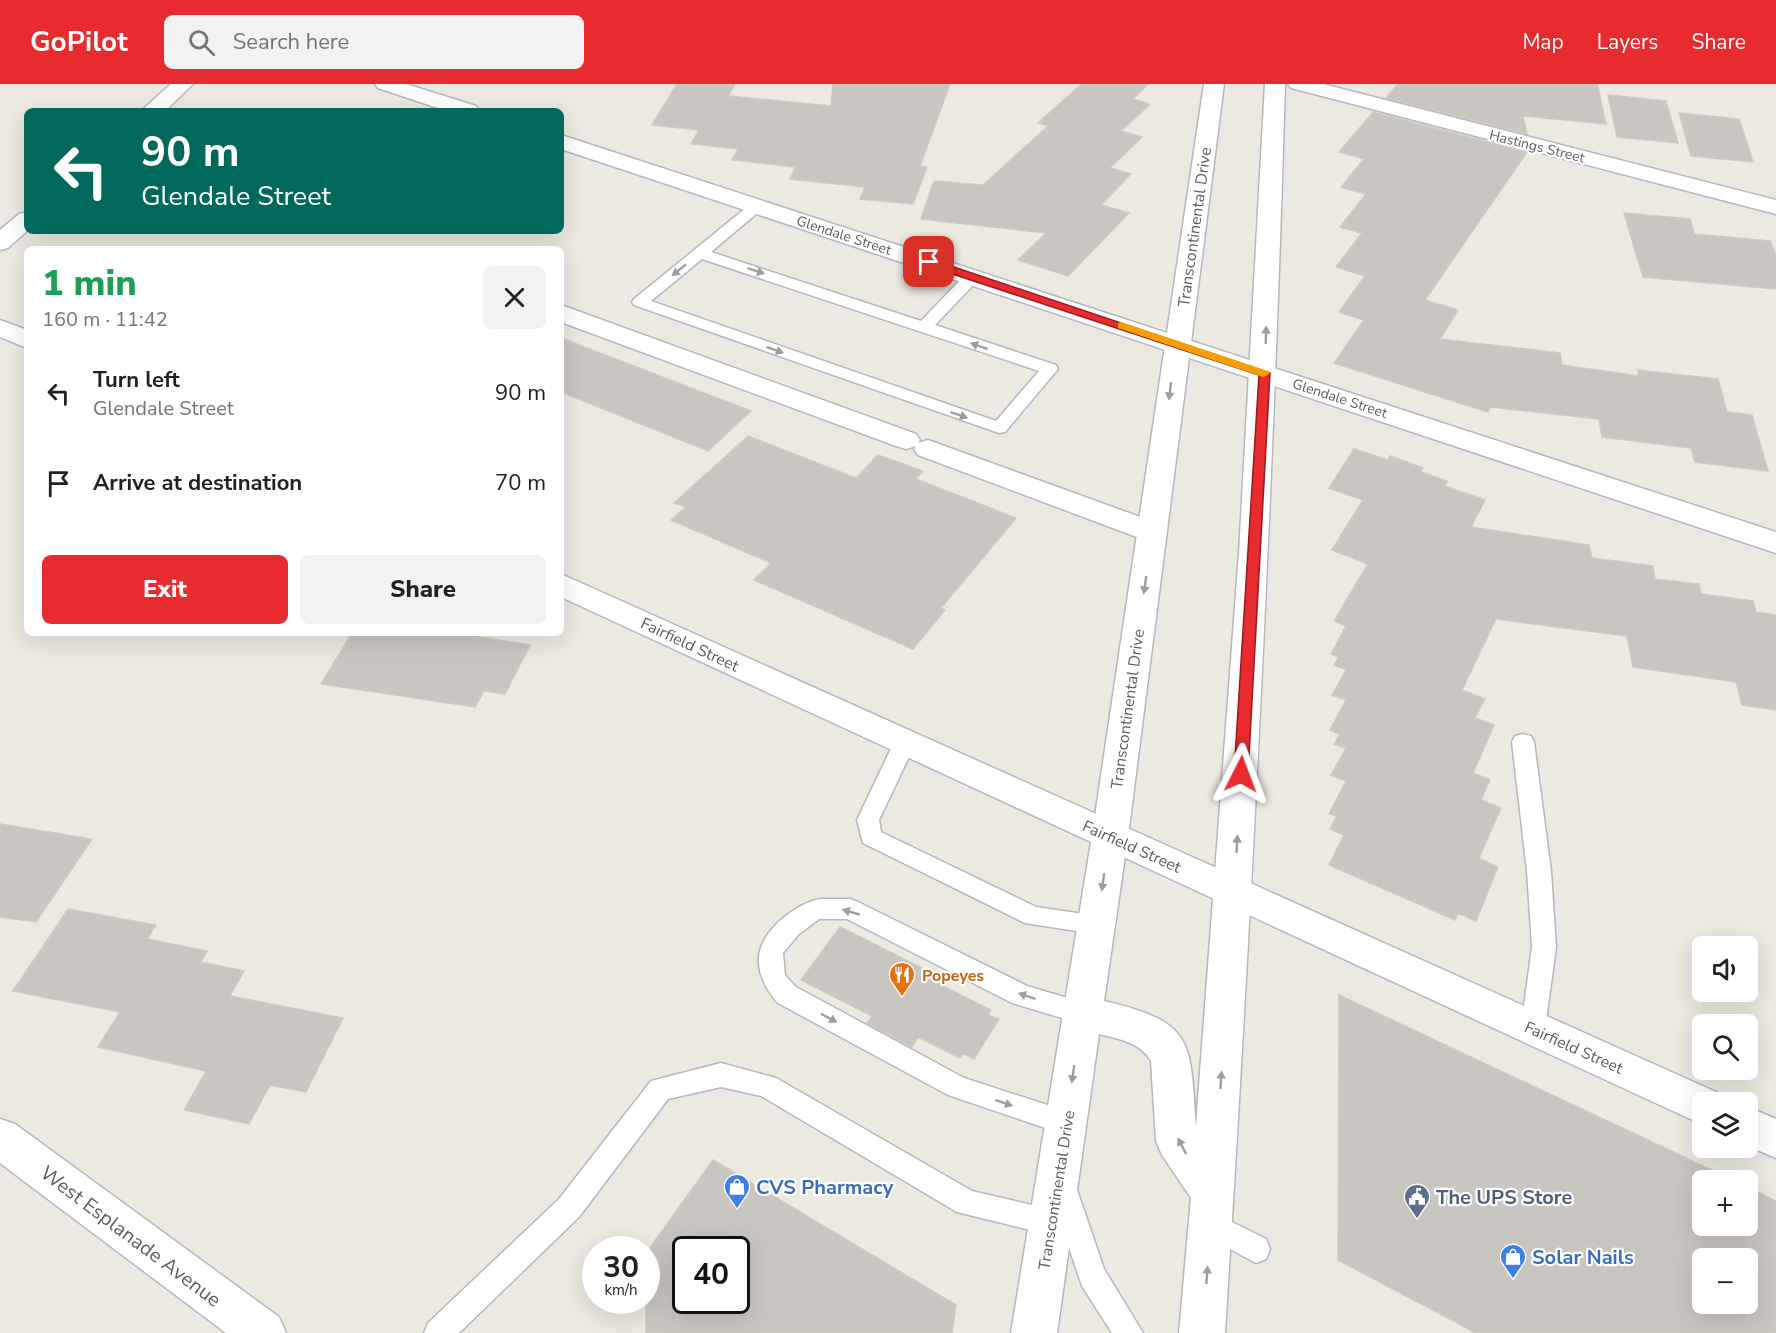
<!DOCTYPE html>
<html lang="en">
<head>
<meta charset="utf-8">
<style>
  :root { --surface:#fff; --page:#f2f2f2; --text:#202124; --muted:#757577; --accent:#e82b2f }
  body { margin:0; font-family:"Nunito Sans",sans-serif; background:var(--page); color:var(--text); height:100vh; display:flex; flex-direction:column; font-size:22px; white-space:nowrap }
  * { box-sizing:border-box; margin:0 }
  p { font-size:20px; color:var(--muted) }
  .icon { flex:none; width:33px; height:33px; fill:none; stroke:currentColor; stroke-width:2; stroke-linecap:round; stroke-linejoin:round }
  .map { position:relative; flex:1; overflow:hidden }
  .drawer { position:absolute; left:24px; top:162px; width:540px; height:390px; display:flex; flex-direction:column; background:var(--surface); border-radius:9px; box-shadow:0 6px 24px #0002 }
  .drawer>* { flex:none }
  .banner { position:absolute; left:24px; top:24px; width:540px; height:126px; border-radius:9px; box-shadow:0 6px 24px #0002; background:#00695c; color:#fff; overflow:hidden }
  .tools { position:absolute; left:1692px; top:852px; display:grid; gap:12px }
  .tools a { display:grid; place-items:center; width:66px; height:66px; border-radius:9px; background:var(--surface); box-shadow:0 6px 24px #0002; font-size:30px }
  .speed { position:absolute; left:582px; top:1152px; display:flex; gap:12px; font-size:30px; font-weight:700; text-align:center }
  .speed>* { display:grid; place-content:center; width:78px; height:78px; border-radius:50%; background:var(--surface); box-shadow:0 6px 24px #0002; line-height:1 }
  .speed small { font-size:15px; font-weight:400 }
  .speed .limit { border:3px solid #111; border-radius:9px; background:#fff; color:#111 }
  .pin { position:absolute; display:grid; place-items:center; width:51px; height:51px; color:#fff; margin:-26px; border-radius:12px; box-shadow:0 3px 9px #0006 }
  .me { position:absolute; width:66px; margin:-33px; rotate:3deg; stroke-linejoin:round; filter:drop-shadow(0 0 4px #0008) }
  .turn { display:flex; align-items:center; gap:21px; height:126px; padding:0 18px; font-size:27px }
  .turn .icon { width:78px; height:78px; stroke-width:2.5 }
  .turn b { display:block; font-size:42px; line-height:51px }
  .round { display:grid; place-items:center; flex:none; width:63px; height:63px; border-radius:9px; background:var(--page) }
  .overview { display:flex; align-items:center; justify-content:space-between; height:102px; padding:0 18px }
  h1 { font-size:36px; font-weight:800; line-height:45px; color:#1e9e55 }
  .action { display:flex; gap:12px; margin-top:auto; padding:12px 18px }
  .action a { flex:1; height:69px; border-radius:9px; background:var(--accent); color:#fff; font-size:24px; font-weight:800; line-height:69px; text-align:center }
  .action a+a { background:var(--page); color:var(--text) }
  ul { padding:0; list-style:none }
  li { display:flex; align-items:center; gap:18px; height:90px; padding:0 18px }
  li div { flex:1 }
  li b { display:block; font-size:22px }
  li em { font-style:normal }
  header { display:flex; align-items:center; gap:36px; box-sizing:border-box; height:84px; padding:0 30px; background:var(--accent); color:#fff }
  header strong { font-size:28px }
  nav { display:flex; gap:33px; margin-inline-start:auto; font-size:21px }
  .search { width:420px; height:54px; background:var(--page); display:flex; align-items:center; gap:15px; box-sizing:border-box; padding:0 21px; border-radius:9px; color:var(--muted); font-size:22px }
  .map>svg:first-child { display:block }
</style>
</head>
<body>
<header>
<strong>GoPilot</strong>
<div class="search"><svg class="icon" aria-label="search" viewBox="0 0 24 24"><circle cx="10" cy="10" r="6"/><path d="M15 15l6 6"/></svg>Search here</div>
<nav><a>Map</a><a>Layers</a><a>Share</a></nav>
</header>
<div class="map">
<svg width="1776" height="1249" viewBox="0 0 1776 1249">
  <rect width="100%" height="100%" fill="#ece9e1"/>
  <path fill="#c9c5c0" stroke="#d1cabf" stroke-width="1.5" fill-rule="evenodd" d="M677,0H735L728,12L831,22L833,0H950L920,82L927,83L913,120L860,115L865,103L790,95L796,83L732,76L738,65L691,60L699,46L652,41Z
    M1082,0H1148L1133,15L1150,20L1121,47L1142,53L1110,84L1131,90L1101,121L1129,129L1068,192L1018,176L1046,149L921,135L934,97L983,101L1048,42L1038,39Z
    M1398,0H1597L1606,40L1523,32L1527,50L1386,14Z
    M1608,11L1666,17L1678,59L1617,53Z
    M1373,28L1527,68L1425,216L1458,226L1440,255L1560,269L1562,281L1639,292L1638,286L1718,295L1727,328L1752,331L1768,387L1695,378L1691,364L1602,353L1599,335L1491,323L1488,328L1334,279L1364,236L1339,228L1365,192L1336,183L1362,149L1340,143L1366,110L1341,103L1364,75L1339,68Z
    M1679,29L1739,35L1753,78L1691,72Z
    M1624,129L1690,135L1694,150L1770,157L1776,171V205L1643,193Z
    M561,254L751,327L708,367L561,308Z
    M748,352L856,394L878,371L923,387L916,395L1016,434L941,524L945,526L913,565L754,496L771,479L671,436L686,423L674,419Z
    M1354,365L1388,376L1390,372L1423,384L1421,388L1447,397L1445,402L1485,416L1471,443L1589,461L1592,474L1653,482L1655,495L1699,500L1701,510L1753,517L1756,528L1776,531V626L1742,621L1736,598L1633,583L1627,552L1496,535L1462,606L1485,615L1475,634L1494,641L1473,689L1490,696L1481,716L1501,724L1479,774L1498,783L1476,837L1458,829L1455,836L1329,781L1344,751L1330,745L1337,732L1329,730L1346,697L1331,691L1346,664L1334,660L1340,650L1330,646L1346,616L1332,611L1346,586L1334,581L1339,573L1331,570L1346,542L1334,537L1368,480L1332,466L1363,416L1329,404Z
    M352,549H453L530,561L505,610L484,607L475,623L321,600Z
    M0,740L92,755L36,838L0,833Z
    M68,825L156,841L147,855L207,867L201,878L244,887L230,912L343,934L306,1008L270,1001L249,1040L184,1026L206,987L98,963L120,928L13,907Z
    M840,843L946,896L943,902L991,926L988,931L999,935L974,975L963,969L960,974L918,953L912,963L867,939L872,932L801,896Z
    M1339,911L1733,1096H1702V1142H1748V1103L1776,1117V1249H1476L1338,1176ZM1702,1174H1748V1220H1702Z
    M713,1076L956,1221L952,1249H646V1169ZM686,1166H736V1216H686Z"/>
  <g fill="none" stroke-linecap="round" stroke-linejoin="round">
    <defs>
      <path id="service" d="M757,118L762,119L764,122L762,125L711,168L921,237L966,190H978L980,193L978,196L935,241L1056,281L1058,285L1005,348L999,349L634,221L632,218L634,215L752,119ZM702,175L1039,287L996,337L651,217Z
        M905,650L913,652L916,658L879,736L881,748L1036,823L1104,833L1108,840L1104,847L1096,850L1025,839L863,759L857,736L897,652Z
        M1523,650L1531,652L1534,658L1551,787L1556,863L1545,944L1542,952L1533,955L1524,952L1521,944L1532,863L1527,787L1512,658L1515,652Z
        M821,815H850L858,818L1027,902L1091,921L1094,929L1091,937L1082,940L1012,919L847,835H819L799,850L783,869L785,891L796,903L964,994L1075,1030L1079,1039L1075,1048L1066,1051L948,1011L778,919C767,907 757,889 759,872C762,846 796,819 821,815Z
        M721,979L776,994L972,1107L1057,1127L1051,1109L1055,1100L1065,1096L1075,1100L1104,1185L1143,1249H1112L1082,1202L1062,1143L1061,1147L1051,1151L957,1128L761,1012L721,1003L668,1015L579,1133L459,1249H424L428,1239L559,1115L651,997Z
        M1210,1127L1266,1155L1270,1165L1266,1175L1256,1179L1200,1149L1196,1140L1200,1131Z"/>
      <path id="minor" d="M171,0H193L165,27H141Z
        M375,0H406L476,22L479,27H447L378,4Z
        M1288,0H1323L1776,116V130L1291,4Z
        M561,51L1776,448V469L561,65Z
        M27,128V147L8,164L0,166V146L19,130Z
        M561,221L916,350L920,356L916,362L906,365L896,362L561,238Z
        M0,236L27,246V264L0,253Z
        M928,356L1162,441L1167,448L1162,455L1152,458L1142,455L918,371L914,365L918,359Z
        M561,490L1716,1008L1721,1018H1702V1039L1688,1034L561,513Z
        M1748,1023L1776,1035V1074L1748,1062Z"/>
      <path id="tertiary" d="M1204,0H1224L1128,752L1104,917C1195,938 1190,957 1196,1042L1239,469L1265,0H1285C1273,417 1251,833 1225,1249H1179L1191,1114L1162,1071L1156,1057L1151,977C1140,958 1119,955 1099,950L1057,1249H1011L1092,752Z"/>
      <path id="secondary" d="M0,1035L15,1040L279,1233L286,1249H226L0,1079Z"/>
    </defs>
    <use href="#service" stroke="#b4b8bc" stroke-width="3"/>
    <use href="#minor" stroke="#b4b8bc" stroke-width="3"/>
    <use href="#tertiary" stroke="#b4b8bc" stroke-width="3"/>
    <use href="#secondary" stroke="#b4b9be" stroke-width="3"/>
    <use href="#service" fill="#fff" fill-rule="evenodd"/>
    <use href="#minor" fill="#fff" fill-rule="evenodd"/>
    <use href="#tertiary" fill="#fff" fill-rule="evenodd"/>
    <use href="#secondary" fill="#fff" fill-rule="evenodd"/>
  </g>
  <defs><path id="oneway-solid" d="M-6-.8H1V-3.2L6.5 0L1 3.2V.8H-6Z" transform="scale(1.5)"/></defs>
  <g fill="#9b9ea1">
    <use href="#oneway-solid" transform="translate(679 186) rotate(141)"/>
    <use href="#oneway-solid" transform="translate(756 187) rotate(18)"/>
    <use href="#oneway-solid" transform="translate(1266 251) rotate(-88)"/>
    <use href="#oneway-solid" transform="translate(979 262) rotate(-161)"/>
    <use href="#oneway-solid" transform="translate(775 266) rotate(19)"/>
    <use href="#oneway-solid" transform="translate(1170 307) rotate(97)"/>
    <use href="#oneway-solid" transform="translate(959 331) rotate(19)"/>
    <use href="#oneway-solid" transform="translate(1145 501) rotate(98)"/>
    <use href="#oneway-solid" transform="translate(1237 760) rotate(-87)"/>
    <use href="#oneway-solid" transform="translate(1103 798) rotate(98)"/>
    <use href="#oneway-solid" transform="translate(851 828) rotate(-164)"/>
    <use href="#oneway-solid" transform="translate(1027 912) rotate(-162)"/>
    <use href="#oneway-solid" transform="translate(829 934) rotate(28)"/>
    <use href="#oneway-solid" transform="translate(1073 990) rotate(98)"/>
    <use href="#oneway-solid" transform="translate(1221 996) rotate(-86)"/>
    <use href="#oneway-solid" transform="translate(1004 1019) rotate(18)"/>
    <use href="#oneway-solid" transform="translate(1182 1062) rotate(-117)"/>
    <use href="#oneway-solid" transform="translate(1207 1191) rotate(-86)"/>
  </g>
  <path fill="#e82b2f" stroke="#971c1f" stroke-width="1.5" d="M925,176H933L1270,289L1248,690L1246,694H1236L1234,690L1259,291L925,181Z"/>
  <path fill="#f59e0b" d="M1121,238L1268,287L1270,289L1264,293L1260,292L1118,244V239Z"/>
  <defs>
    <symbol id="restaurant-pin" viewBox="-11 -11 22 30"><path d="M0 17L-7.5 6A9.5 9.5 0 1 1 7.5 6Z" fill="#e8710a" stroke="#fff"/><path d="M-5-6h1v4h1v-4h1v4h1v-4h1v5L-1.5 .5V6h-2V.5L-5-1ZM5-6V6H3V1.5H1.5Q1.5-4 5-6Z" fill="#fff"/></symbol>
    <symbol id="shop-pin" viewBox="-11 -11 22 30"><path d="M0 17L-7.5 6A9.5 9.5 0 1 1 7.5 6Z" fill="#3f7fe0" stroke="#fff"/><path d="M-5-2.5h2.3a2.7 3.5 0 0 1 5.4 0H5L5.5 6h-11ZM-1.5-2.5h3a1.5 2.3 0 0 0-3 0Z" fill="#fff"/></symbol>
    <symbol id="civic-pin" viewBox="-11 -11 22 30"><path d="M0 17L-7.5 6A9.5 9.5 0 1 1 7.5 6Z" fill="#5c6f8a" stroke="#fff"/><path d="M-.6-6.5H3V-4.5H.6V-3L4-1V1h2V6H-6V1h2V-1L-.6-3ZM-1.2 2.5V6h2.4V2.5Z" fill="#fff"/></symbol>
  </defs>
  <g fill-rule="evenodd">
    <use href="#restaurant-pin" x="887" y="876" width="30" height="40"/>
    <use href="#shop-pin" x="722" y="1088" width="30" height="40"/>
    <use href="#civic-pin" x="1402" y="1098" width="30" height="40"/>
    <use href="#shop-pin" x="1498" y="1158" width="30" height="40"/>
  </g>
  <g text-anchor="middle" stroke-width="4.5" stroke-linejoin="round" paint-order="stroke">
    <g font-size="14" fill="#595e62" stroke="#fff">
      <text transform="translate(1537 62) rotate(14)" y="5">Hastings Street</text>
      <text transform="translate(844 151) rotate(18)" y="5">Glendale Street</text>
      <text transform="translate(1340 314) rotate(18)" y="5">Glendale Street</text>
    </g>
    <g font-size="16" fill="#595e62" stroke="#fff">
      <text transform="translate(1194 143) rotate(-82)" y="6">Transcontinental Drive</text>
      <text transform="translate(690 560) rotate(25)" y="6">Fairfield Street</text>
      <text transform="translate(1127 625) rotate(-82)" y="6">Transcontinental Drive</text>
      <text transform="translate(1132 762) rotate(24)" y="6">Fairfield Street</text>
      <text transform="translate(1574 963) rotate(24)" y="6">Fairfield Street</text>
      <text transform="translate(1056 1106) rotate(-81)" y="6">Transcontinental Drive</text>
    </g>
    <g font-size="16" font-weight="bold" fill="#c56008" stroke="#fff" text-anchor="start">
      <text x="922" y="897">Popeyes</text>
    </g>
    <g font-size="20" font-weight="bold" fill="#366cbe" stroke="#fff" text-anchor="start">
      <text x="756" y="1110">CVS Pharmacy</text>
      <text x="1532" y="1180">Solar Nails</text>
    </g>
    <g font-size="20" font-weight="bold" fill="#4e5e75" stroke="#fff" text-anchor="start">
      <text x="1436" y="1120">The UPS Store</text>
    </g>
    <g font-size="20" fill="#595e62" stroke="#fff">
      <text transform="translate(131 1152) rotate(37)" y="7">West Esplanade Avenue</text>
    </g>
  </g>
</svg>
<div class="tools">
<a><svg class="icon" aria-label="sound" viewBox="0 0 24 24"><path d="M4 9h4l5-4v14l-5-4H4zM17 9q2 3 0 6"/></svg></a>
<a><svg class="icon" aria-label="search" viewBox="0 0 24 24"><circle cx="10" cy="10" r="6"/><path d="M15 15l6 6"/></svg></a>
<a><svg class="icon" aria-label="layers" viewBox="0 0 24 24"><path d="M12 4l9 5-9 5-9-5zM3 14l9 5 9-5"/></svg></a>
<a>+</a>
<a>−</a>
</div>
<div class="speed"><div>30<small>km/h</small></div><div class="limit">40</div></div>
<div class="pin" style="left:929px;top:178px;background:#d93025"><svg class="icon" aria-label="arrive" viewBox="0 0 24 24"><path d="M6 21V4h12l-3 4 3 4H6"/></svg></div>
<svg class="me" style="left:1241px;top:690px" viewBox="-20 -20 40 40"><path d="M0-17L14 15 0 8-14 15z" fill="#e82b2f" stroke="#fff" stroke-width="4"/></svg>
<div class="banner">
<div class="turn"><svg class="icon" aria-label="left" viewBox="0 0 24 24"><path d="M17 20v-9H6M10 6l-5 5 5 5"/></svg><div><b>90 m</b>Glendale Street</div></div>
</div>
<section class="drawer">
<div class="overview"><div><h1>1 min</h1><p>160 m · 11:42</p></div><a class="round"><svg class="icon" aria-label="close" viewBox="0 0 24 24"><path d="M6 6l12 12M18 6L6 18"/></svg></a></div>
<ul>
<li><svg class="icon" aria-label="left" viewBox="0 0 24 24"><path d="M17 20v-9H6M10 6l-5 5 5 5"/></svg><div><b>Turn left</b><p>Glendale Street</p></div><em>90 m</em></li>
<li><svg class="icon" aria-label="arrive" viewBox="0 0 24 24"><path d="M6 21V4h12l-3 4 3 4H6"/></svg><div><b>Arrive at destination</b></div><em>70 m</em></li>
</ul>
<div class="action"><a>Exit</a><a>Share</a></div>
</section>
</div>
</body>
</html>
